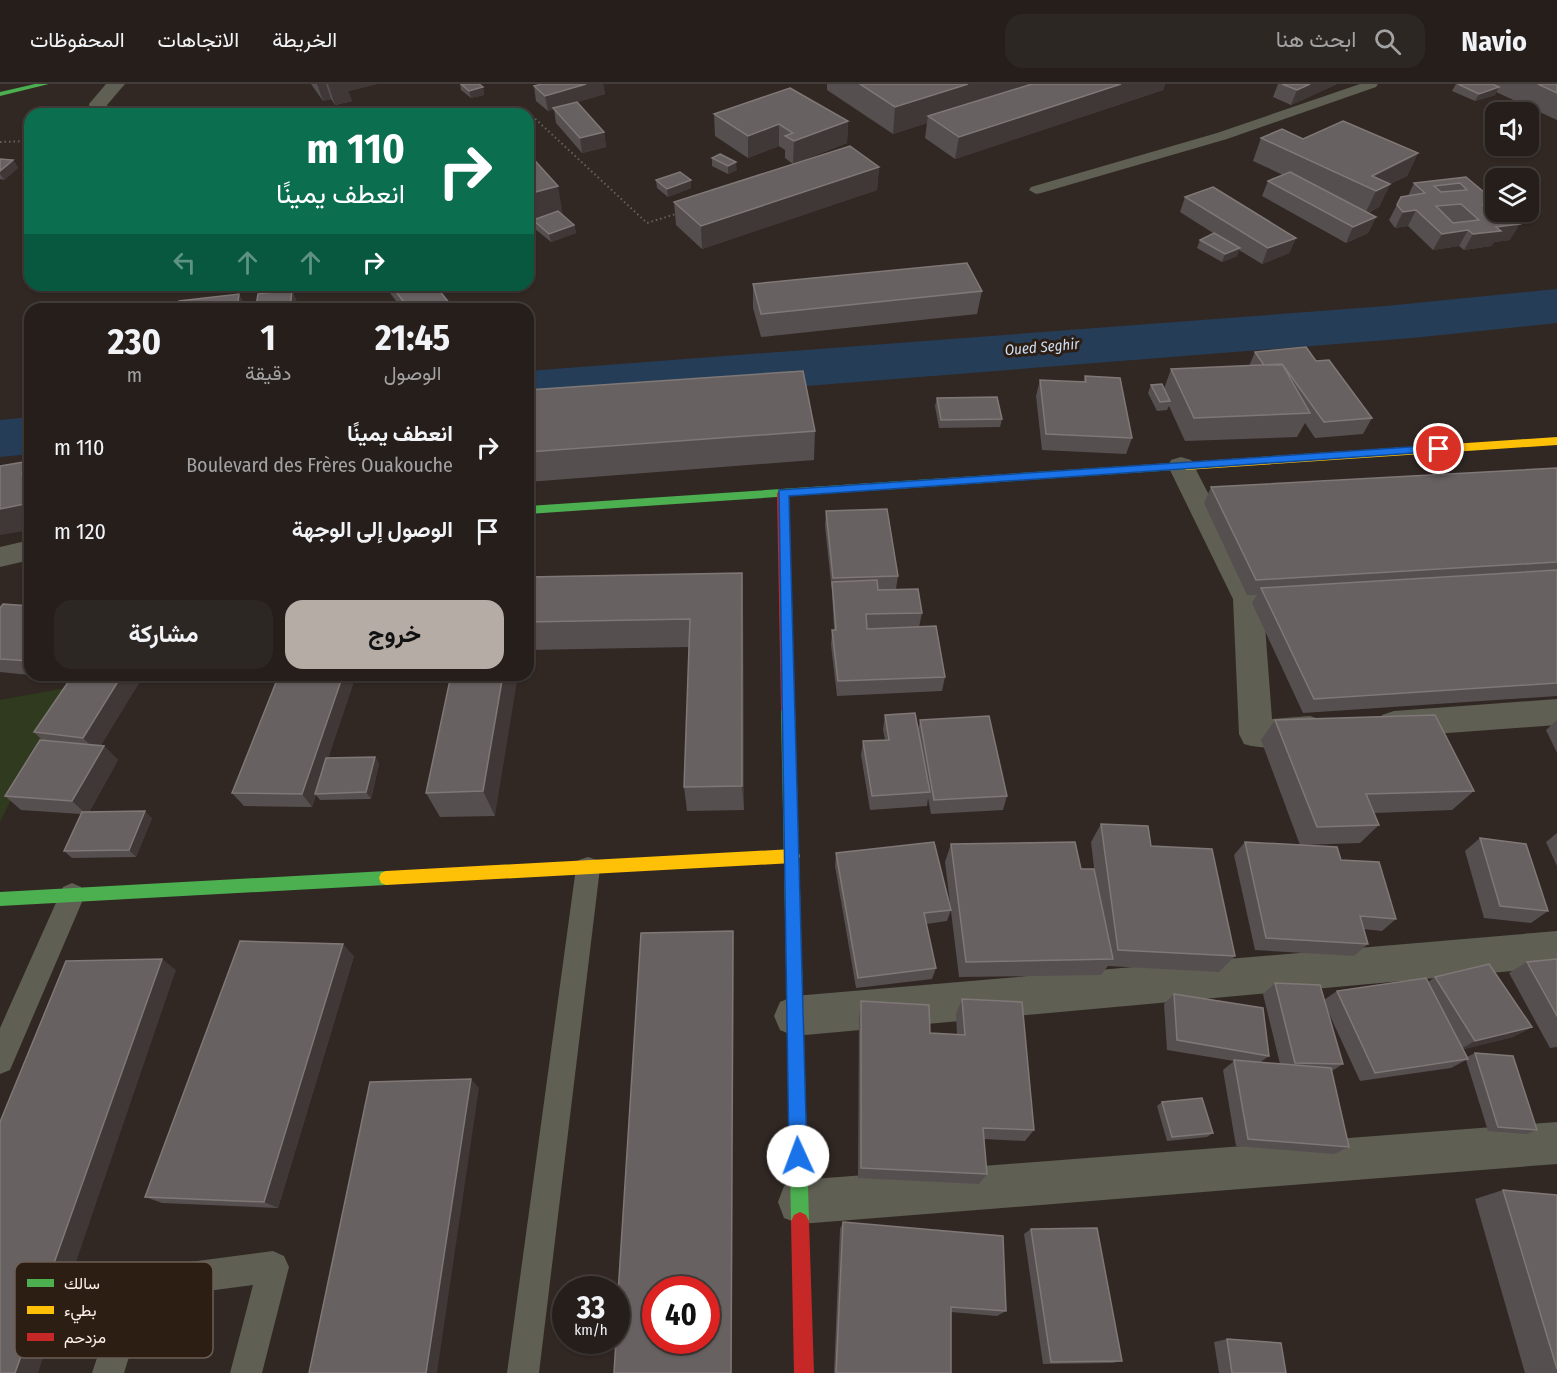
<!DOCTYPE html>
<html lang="ar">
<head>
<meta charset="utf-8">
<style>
  :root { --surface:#251e1b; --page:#2d2724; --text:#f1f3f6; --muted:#a3a2a3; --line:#423c3a; --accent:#b6aca6 }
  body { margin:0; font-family:"Fira Sans Condensed",Vazirmatn,sans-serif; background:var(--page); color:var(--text); direction:rtl; height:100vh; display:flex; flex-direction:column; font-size:22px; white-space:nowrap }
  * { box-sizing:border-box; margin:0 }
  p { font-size:20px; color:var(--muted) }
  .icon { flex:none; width:33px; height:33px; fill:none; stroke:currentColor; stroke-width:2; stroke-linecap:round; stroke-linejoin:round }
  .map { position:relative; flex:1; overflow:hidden; direction:ltr }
  .drawer { position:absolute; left:24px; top:219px; width:510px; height:378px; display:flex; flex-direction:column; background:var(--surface); border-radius:18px; box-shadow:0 2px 4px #0004,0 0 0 2px var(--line); direction:rtl }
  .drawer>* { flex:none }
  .banner { position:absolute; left:24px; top:24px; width:510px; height:183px; border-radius:18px; box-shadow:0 2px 4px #0004,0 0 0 2px var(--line); direction:rtl; background:#0b6e4f; color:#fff; overflow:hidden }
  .buttons { position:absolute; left:1485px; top:18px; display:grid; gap:12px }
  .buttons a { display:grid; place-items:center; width:54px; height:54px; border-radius:12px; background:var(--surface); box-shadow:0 2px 4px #0004,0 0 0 2px var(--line); font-size:30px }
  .speed { position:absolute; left:552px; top:1192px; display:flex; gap:12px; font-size:30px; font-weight:700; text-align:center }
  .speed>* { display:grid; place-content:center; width:78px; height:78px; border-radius:50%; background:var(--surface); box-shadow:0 2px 4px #0004,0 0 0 2px var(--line); line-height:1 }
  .speed small { font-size:15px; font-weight:400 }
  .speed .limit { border:9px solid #d22; background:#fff; color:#111 }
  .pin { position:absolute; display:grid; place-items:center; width:51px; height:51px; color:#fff; margin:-26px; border:3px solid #fff; border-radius:50%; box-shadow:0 2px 6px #0007 }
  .me { position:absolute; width:66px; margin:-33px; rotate:358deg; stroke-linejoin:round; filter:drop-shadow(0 0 4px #0008) }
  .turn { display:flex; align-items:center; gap:21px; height:126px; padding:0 30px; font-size:27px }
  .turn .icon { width:78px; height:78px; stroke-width:2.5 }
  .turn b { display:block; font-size:42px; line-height:51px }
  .lanes { display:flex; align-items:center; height:57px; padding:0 30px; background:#0003; justify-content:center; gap:30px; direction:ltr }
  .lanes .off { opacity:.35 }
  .eta { display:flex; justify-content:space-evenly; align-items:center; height:102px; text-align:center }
  .eta b { font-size:36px; font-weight:700; line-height:42px }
  .action { display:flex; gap:12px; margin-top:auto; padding:12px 30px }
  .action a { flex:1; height:69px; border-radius:18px; background:var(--accent); color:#111; font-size:24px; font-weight:700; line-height:69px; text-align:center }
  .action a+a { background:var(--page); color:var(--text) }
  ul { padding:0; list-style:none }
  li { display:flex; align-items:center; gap:18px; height:84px; padding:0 30px }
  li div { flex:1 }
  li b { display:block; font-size:22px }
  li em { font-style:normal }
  header { display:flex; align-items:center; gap:36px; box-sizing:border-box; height:84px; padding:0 30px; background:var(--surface); border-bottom:2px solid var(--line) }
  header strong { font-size:28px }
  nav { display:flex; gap:33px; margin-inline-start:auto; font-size:21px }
  .search { width:420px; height:54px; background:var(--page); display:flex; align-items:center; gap:15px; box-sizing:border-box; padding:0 21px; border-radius:18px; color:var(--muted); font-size:22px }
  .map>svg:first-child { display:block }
</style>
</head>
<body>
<header>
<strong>Navio</strong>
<div class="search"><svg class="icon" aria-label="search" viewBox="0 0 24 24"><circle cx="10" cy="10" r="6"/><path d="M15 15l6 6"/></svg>ابحث هنا</div>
<nav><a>الخريطة</a><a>الاتجاهات</a><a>المحفوظات</a></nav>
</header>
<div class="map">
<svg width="1557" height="1289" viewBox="0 0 1557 1289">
  <rect width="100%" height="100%" fill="#312824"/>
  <path fill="#303a1e" d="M66,604L0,738V616Z"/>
  <path fill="#263d58" d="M1557,205V239L1412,254L528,324V287L1386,222Z
    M30,333V370L0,373V336Z"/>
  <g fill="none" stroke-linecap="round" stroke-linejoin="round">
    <path stroke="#64625a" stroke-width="2" stroke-dasharray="1.5 3" stroke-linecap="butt" d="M506,30L529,29L647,139L679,129
      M0,58L30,57"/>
    <path fill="#5f5f54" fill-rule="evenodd" d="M1360,0H1378L1376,3L1227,55L1041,109L1036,110L1029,106L1031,103L1217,49Z
      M588,773L597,776L600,784L539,1289H507L576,784L579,776Z
      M72,799L81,803L85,811L10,986L0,990V944L63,803Z
      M273,1167L284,1172L289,1183L262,1289H230L253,1201L147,1215L124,1289H92L125,1190L136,1185Z"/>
    <path fill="#5f5f54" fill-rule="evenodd" d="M106,0H125L107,21L109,30H91L89,20Z
      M1181,373L1191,376L1194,382L1263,515L1272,635L1310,632L1322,636L1327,646L1322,656C1300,663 1266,667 1244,660L1239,650L1233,515L1168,382L1171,376Z
      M30,456V476L0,483V463Z
      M1557,615V641L1394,653L1382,649L1378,640L1382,631L1394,627Z
      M1557,847V883L794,952L780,946L774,932L780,918L794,912Z
      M1557,1038V1080L800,1140L784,1134L778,1118L784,1102L800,1096Z"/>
    <path fill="#4caf50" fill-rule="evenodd" d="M35,0H49L0,12V8Z
      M1186,378L1190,379V385L528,430V422Z
      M788,621L793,622L795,626L809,1137L806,1143L800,1146L794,1143L791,1137L781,626L783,622Z
      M386,787L391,789L393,794L391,799L386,801L0,822V808Z"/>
    <path fill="#ffc107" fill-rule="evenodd" d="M1557,353V361L1186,386L1181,382L1186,378Z
      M793,765L798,767L800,772L798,777L793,779L386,801L381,799L379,794L381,789L386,787Z"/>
    <path fill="#c62828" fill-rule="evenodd" d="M783,405L789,409L795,626L793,630H783L781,626L777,409Z
      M800,1128L806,1131L809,1137L814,1289H794L791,1137L794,1131Z"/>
  </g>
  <path fill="#564f50" d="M311,0H377L348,7L352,17L335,21L331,15L323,17Z
    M460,0H479L483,3L484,11L471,14L461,6Z
    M542,0H603L605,10L577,18L604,48L606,63L582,69L556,39L554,25L548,27L536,17L534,2Z
    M827,0H1165L1163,6L955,75L925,54L927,39L893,50L827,6Z
    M1278,0H1337L1291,21L1273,13Z
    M1456,0H1557V36L1496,8L1495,11L1475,17L1452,7Z
    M714,30L848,37L847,59L793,80L785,74V66L779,62L748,74L715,52Z
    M1261,54L1303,55L1418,69L1407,92L1390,100L1379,123L1368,129L1376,133L1368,149L1346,159L1262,112L1268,97L1283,91L1253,77Z
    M528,69L563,131H562L574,141L576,149L551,158L534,144L533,139L528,141Z
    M712,74L737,86L728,90L712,82Z
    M0,75L13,76L18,84L4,96L0,95Z
    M879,83L877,106L702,165L676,141L674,118Z
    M1466,93L1496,121L1491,128L1510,156L1494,158L1491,162L1464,166L1459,162L1433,166L1408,142L1395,144L1389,136L1401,113L1408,112L1414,99Z
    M656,96L691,104L668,113L657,104Z
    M1185,113L1296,154L1289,169L1262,180L1239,166L1237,172L1222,178L1197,164L1200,156L1213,149L1180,128Z
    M753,200L982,207L977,230L761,253L753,224Z
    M386,201H435L454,225H402L387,205Z
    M1255,268L1316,277L1372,334L1363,350L1315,354L1305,339L1297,353L1185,357L1169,322L1167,326L1157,327L1148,309L1151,301L1164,305L1171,285L1249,282Z
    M1085,292L1132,354L1126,370L1042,366L1036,312L1040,296L1083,298Z
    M528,306L815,347L814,376L528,398Z
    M937,314L1002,335L1000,343L939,344L935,322Z
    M1557,384V612L1303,629L1252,519L1257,511H1247L1204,419L1211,403Z
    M826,427L898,492L896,505L922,529L919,543L945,593L942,607L837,612L831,561L832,546H834L832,508L825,442Z
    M742,489L743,517L744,726L687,727L684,703L689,563L528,566V493Z
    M30,522V591L0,588V524Z
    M36,591H61L60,593Z
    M451,591L495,732L440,733L426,709Z
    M355,594L328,674L375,673L379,680L371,715L320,716L316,711L312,723L244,722L232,709Z
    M140,597L101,661L104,662L118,676L89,728L152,734L136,773L72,774L64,767L81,730L21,726L5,712L43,657L34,648Z
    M885,631L918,646L920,636L1007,712L1003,726L931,730L928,714L927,722L870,726L861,671L863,657L885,656L883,645Z
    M1275,636L1474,707L1452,726L1374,729L1379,741L1360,759L1301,761L1341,776L1396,835L1382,847L1363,845L1368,860L1354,872L1255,866L1234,771L1245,758L1300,761L1261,656Z
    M1557,636V669L1546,646Z
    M1101,740L1151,762L1235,872L1219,888L1108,882L1101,891L959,893L945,778L951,760L1081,785L1095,792L1091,758Z
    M1557,749V782L1546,758Z
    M1480,754L1548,827L1531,839L1484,834L1465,767Z
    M836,769L951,826L947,837L926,840L936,884L932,895L856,904L835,782Z
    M354,872L278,1124L162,1119L145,1113Z
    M1557,875V963L1550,964L1509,889L1527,878Z
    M1435,893L1532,943L1513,953L1463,965L1467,973L1475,969L1537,1046L1527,1050L1488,1047L1466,976L1451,984L1360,997L1326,923L1343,980L1332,987L1349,1063L1334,1070L1236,1062L1223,986L1234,977L1167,966L1164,920L1174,910L1269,972L1259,979L1280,980L1263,910L1275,899L1324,916L1337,907L1428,898Z
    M962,915L1034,1046L1025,1057L984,1055L987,1090L979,1100L858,1094L859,932L861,917L930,949L957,950L956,930Z
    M1162,1018L1213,1049L1207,1053L1167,1057L1157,1022Z
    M1503,1106L1557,1111V1289H1525L1475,1115Z
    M843,1138L1006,1227L997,1232L951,1228V1289H834L840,1145Z
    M1031,1145L1122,1277L1112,1279L1043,1280L1024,1150Z
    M1227,1255L1286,1289H1219L1214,1258Z"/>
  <path fill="#3f3837" d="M317,0H326L331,15L323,17Z
    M328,0H377L348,7L352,17L335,21Z
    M586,0H603L605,10L548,27L545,12Z
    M968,0H1051L928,32L927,39L893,50L895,23Z
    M1121,0H1165L1163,6L955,75L959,53Z
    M1310,0H1337L1291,21L1297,6Z
    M483,3L484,11L471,14L469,7Z
    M1499,3L1495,11L1475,17L1479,10Z
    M848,37L847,59L793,80L794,57Z
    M779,40V62L748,74V52Z
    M604,48L606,63L582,69L580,54Z
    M1418,69L1407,92L1390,100L1379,123L1365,130L1376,107L1372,92Z
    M13,76L18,84L4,96L0,90V87Z
    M736,78L737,86L728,90V82Z
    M879,83L877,106L702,165L701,142Z
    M691,96V104L668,113L667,105Z
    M558,102L563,131L536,139L533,136V139L528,141V110Z
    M1496,119V121L1487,135L1483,121Z
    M1416,126L1408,142L1395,144L1403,128Z
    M1376,133L1368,149L1346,159L1353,143Z
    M1520,140L1510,156L1494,158L1491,162L1464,166L1473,150L1496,143Z
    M574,141L576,149L551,158L549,150Z
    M1468,146L1459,162L1433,166L1442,150Z
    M1296,154L1289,169L1262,180L1268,164Z
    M1240,164L1237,172L1222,178L1225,170Z
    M292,206L299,222V225H290Z
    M239,210L247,225H237Z
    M24,378L30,385V400L22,390Z
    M30,419V446L0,451V425Z
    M742,489L743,517L744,726L742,702Z
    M122,591H135L140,597L97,668L83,654Z
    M343,591H353L355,594L312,723L302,710Z
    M503,591H518L495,732L483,707Z
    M104,662L118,676L87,731L72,717Z
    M375,673L379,680L371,715L366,708Z
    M145,727L152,734L136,773L129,766Z
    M733,847L734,859L732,1289H731Z
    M343,860L354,872L278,1124L264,1118Z
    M162,875L176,886L38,1289H15Z
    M1532,943L1513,953L1457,967L1475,957Z
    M471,995L479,1004L437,1289H426Z"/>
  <path fill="#686161" stroke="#7f7876" stroke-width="1.5" fill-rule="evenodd" d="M461,0H479L483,3L469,7Z
    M542,0H586L545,12L534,2Z
    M860,0H968L895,23Z
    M1032,0H1121L959,53L928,32Z
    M1282,0H1310L1297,6Z
    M1458,0H1492L1499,3L1479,10Z
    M1538,0H1557V9Z
    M790,4L848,37L794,57L785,52L793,49L779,40L748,52L714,30Z
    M577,18L604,48L580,54L553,24Z
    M488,27L491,30H476Z
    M1343,37L1418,69L1372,92L1390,100L1376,107L1261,54L1282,45L1303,55Z
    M850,62L879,83L701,142L674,118Z
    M528,69L558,102L528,110Z
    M720,70L736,78L728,82L712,74Z
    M0,75L13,76L0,87Z
    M680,88L691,96L667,105L656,96Z
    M1290,88L1376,133L1353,143L1268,97Z
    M1466,93L1496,118V119L1483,121L1501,136L1513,134L1520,140L1496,143L1501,147L1473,150L1468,146L1442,150L1416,126L1403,128L1397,121L1401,113L1425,109L1414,99ZM1460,99L1467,106L1441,108L1434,102ZM1461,120L1479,136L1453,139L1436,122Z
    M1213,103L1296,154L1268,164L1185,113Z
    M558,127L574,141L549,150L533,136Z
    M1214,149L1240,164L1225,170L1200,156Z
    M967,179L982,207L761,230L753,200Z
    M391,201H435L454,225H409Z
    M292,206L290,225H177L179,217L239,210L237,225L256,222L258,210Z
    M1306,263L1316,277L1329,276L1372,334L1324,338L1283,281H1264L1255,268Z
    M1282,280L1310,329L1194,334L1171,285Z
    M803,287L815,347L528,368V306Z
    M1085,292L1120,294L1132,354L1046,350L1040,296L1086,298Z
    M1162,300L1170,317L1160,318L1151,301Z
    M997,313L1002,335L941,336L937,314Z
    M24,378L22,390L30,389V419L0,425V382Z
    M1557,384V478L1256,496L1211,403Z
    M887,425L898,492L833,494L826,427Z
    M1557,486V599L1314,615L1261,504Z
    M742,489V702L684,703L690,535L528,538V493Z
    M877,496L878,506L918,505L922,529L866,530L867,545L936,542L945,593L838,597L832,546H836L832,498Z
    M3,520L30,522V577L0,575V524Z
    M73,591H122L83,654L34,648Z
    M279,591H343L302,710L232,709Z
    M451,591H503L483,707L426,709Z
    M915,629L930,708L872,712L863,657L889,656L885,631Z
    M1435,631L1474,707L1366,710L1379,741L1317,743L1275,636Z
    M989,632L1007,712L934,716L920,636Z
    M40,656L104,662L72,717L5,712Z
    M375,673L366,708L315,710L326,674Z
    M145,727L129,766L64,767L82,728Z
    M1101,740L1148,742L1151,762L1212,765L1235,872L1118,866Z
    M1480,754L1526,760L1548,827L1500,822Z
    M934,758L951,826L924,829L936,884L858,894L836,769Z
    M1075,758L1081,785H1094L1113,875L966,878L951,760Z
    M1245,758L1337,763L1341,776L1379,778L1396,835L1360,832L1368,860L1266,854Z
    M733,847L731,1289H614L616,1257V1241L641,849ZM656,1206H706V1257H656Z
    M240,857L343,860L264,1118L145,1113Z
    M162,875L15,1289H0V1038L66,877Z
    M1557,875V932L1527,878Z
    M1489,880L1532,943L1475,957L1435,893Z
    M1426,894L1468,975L1375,989L1337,907Z
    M1275,899L1320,901L1343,980L1295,979Z
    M1174,910L1263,924L1269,972L1177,956Z
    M962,915L1022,918L1034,1046L983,1044L987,1090L861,1084V917L929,921L930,949L965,951Z
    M1475,969L1513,972L1537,1046L1498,1043Z
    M1234,976L1331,984L1349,1063L1248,1055Z
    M471,995L426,1289H309L370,998Z
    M1202,1014L1213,1049L1172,1053L1162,1018Z
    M1503,1106L1557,1111V1285Z
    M843,1138L1003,1152L1006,1227L951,1223V1289H836Z
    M1097,1144L1122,1277L1051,1278L1031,1145Z
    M1227,1255L1281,1259L1286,1289H1232Z"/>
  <path fill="#1a73e8" stroke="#114b97" stroke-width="1.5" d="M1439,361L1445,365L1443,367L789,412L807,1072L805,1078L798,1080L792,1078L789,1072L779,406Z"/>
  <g text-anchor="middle" stroke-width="6" stroke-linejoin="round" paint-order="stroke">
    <g font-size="15" font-style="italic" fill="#cbdef4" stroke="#2d1e14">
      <text transform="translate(1042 263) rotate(-5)" y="5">Oued Seghir</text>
    </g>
  </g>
  <rect x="15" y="1178" width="198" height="96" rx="9" fill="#2d1e14" stroke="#6c5e55" stroke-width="1.5"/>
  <rect x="27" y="1195" width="27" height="8" fill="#4caf50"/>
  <rect x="27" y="1222" width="27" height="8" fill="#ffc107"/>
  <rect x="27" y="1249" width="27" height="8" fill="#c62828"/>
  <g font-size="16" fill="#fef3ec">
    <text x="64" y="1205">سالك</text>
    <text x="64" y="1232">بطيء</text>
    <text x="64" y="1259">مزدحم</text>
  </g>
</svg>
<div class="buttons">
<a><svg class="icon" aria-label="sound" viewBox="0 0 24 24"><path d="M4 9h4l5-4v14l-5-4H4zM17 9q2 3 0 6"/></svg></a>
<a><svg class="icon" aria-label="layers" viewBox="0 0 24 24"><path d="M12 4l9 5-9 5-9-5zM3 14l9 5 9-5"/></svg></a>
</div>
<div class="speed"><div>33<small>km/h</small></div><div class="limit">40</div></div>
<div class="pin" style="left:1439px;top:365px;background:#d93025"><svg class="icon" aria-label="arrive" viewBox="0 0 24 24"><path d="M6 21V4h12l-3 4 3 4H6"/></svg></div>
<svg class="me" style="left:798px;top:1072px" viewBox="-20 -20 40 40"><circle r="19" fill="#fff"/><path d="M0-13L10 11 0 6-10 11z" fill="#1a73e8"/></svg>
<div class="banner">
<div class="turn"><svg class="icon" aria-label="right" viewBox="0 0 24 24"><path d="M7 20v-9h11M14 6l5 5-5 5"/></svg><div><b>110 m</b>انعطف يمينًا</div></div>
<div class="lanes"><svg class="icon off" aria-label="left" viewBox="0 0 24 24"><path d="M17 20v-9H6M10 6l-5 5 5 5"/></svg><svg class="icon off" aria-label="ahead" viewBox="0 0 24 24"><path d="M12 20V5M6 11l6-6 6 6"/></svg><svg class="icon off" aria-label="ahead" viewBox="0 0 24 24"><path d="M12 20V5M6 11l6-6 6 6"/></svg><svg class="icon" aria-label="right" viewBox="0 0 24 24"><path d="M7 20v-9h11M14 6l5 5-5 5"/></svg></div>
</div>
<section class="drawer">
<div class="eta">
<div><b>21:45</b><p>الوصول</p></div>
<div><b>1</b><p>دقيقة</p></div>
<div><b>230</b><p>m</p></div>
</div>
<ul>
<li><svg class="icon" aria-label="right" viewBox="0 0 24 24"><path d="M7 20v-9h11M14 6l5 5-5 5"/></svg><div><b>انعطف يمينًا</b><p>Boulevard des Frères Ouakouche</p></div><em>110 m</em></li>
<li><svg class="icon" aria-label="arrive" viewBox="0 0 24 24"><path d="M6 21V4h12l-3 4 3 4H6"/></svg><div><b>الوصول إلى الوجهة</b></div><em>120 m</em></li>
</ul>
<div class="action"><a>خروج</a><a>مشاركة</a></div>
</section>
</div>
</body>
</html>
